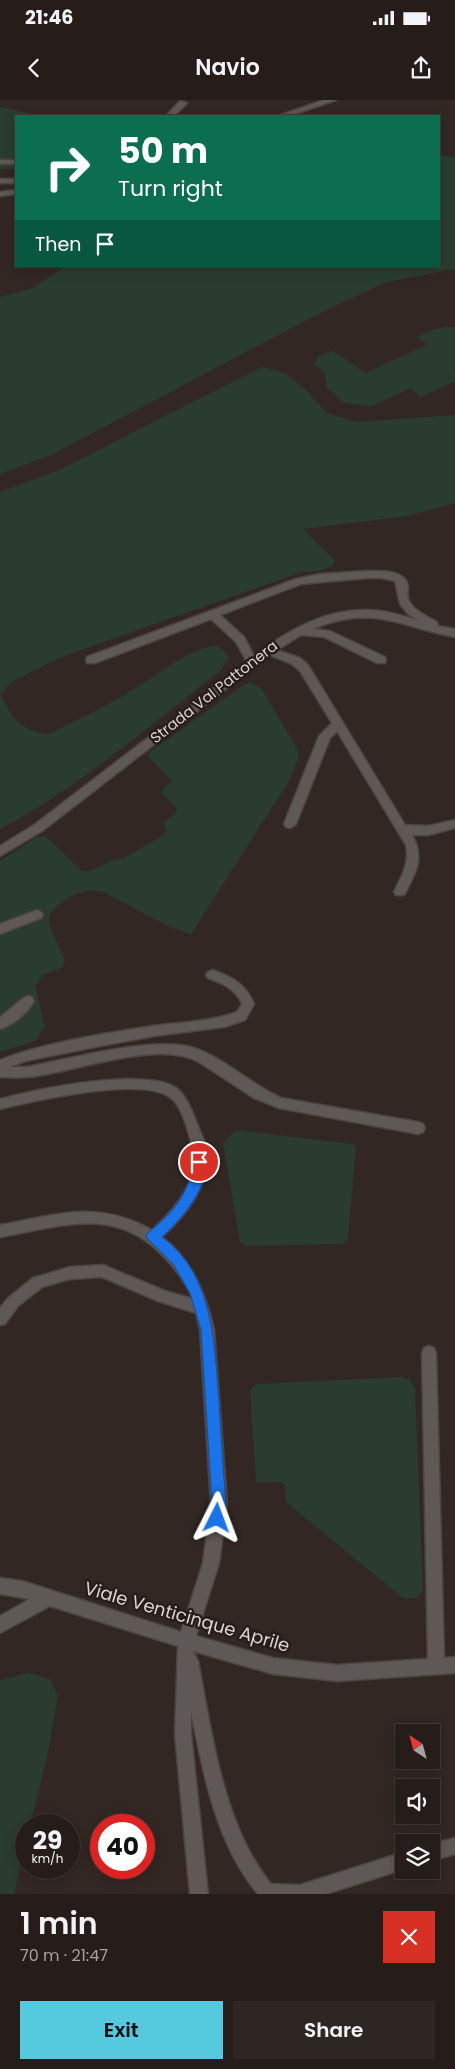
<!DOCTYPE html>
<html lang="en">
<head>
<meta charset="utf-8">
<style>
  :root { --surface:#261d1a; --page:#2e2623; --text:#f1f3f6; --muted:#a4a2a2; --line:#423b39; --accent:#55cadf }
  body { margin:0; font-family:Poppins,sans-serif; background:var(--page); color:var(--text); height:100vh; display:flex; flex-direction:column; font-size:19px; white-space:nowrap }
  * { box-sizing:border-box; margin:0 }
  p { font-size:16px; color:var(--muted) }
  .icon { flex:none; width:28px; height:28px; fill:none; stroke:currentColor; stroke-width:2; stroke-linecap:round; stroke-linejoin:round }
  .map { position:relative; height:1794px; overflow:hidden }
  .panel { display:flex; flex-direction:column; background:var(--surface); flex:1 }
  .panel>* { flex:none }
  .hud { position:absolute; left:15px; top:15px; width:425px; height:152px; border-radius:0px; box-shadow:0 2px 12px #0003,0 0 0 1px var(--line); background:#0b6e4f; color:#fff; overflow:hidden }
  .needle { width:32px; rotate:324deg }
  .fabs { position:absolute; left:395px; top:1624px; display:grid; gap:10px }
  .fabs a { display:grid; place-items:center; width:45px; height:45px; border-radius:0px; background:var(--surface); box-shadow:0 2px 12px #0003,0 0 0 1px var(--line); font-size:25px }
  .speed { position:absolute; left:15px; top:1714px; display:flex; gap:10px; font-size:25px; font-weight:700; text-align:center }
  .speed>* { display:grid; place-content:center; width:65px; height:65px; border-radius:50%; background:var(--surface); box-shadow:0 2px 12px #0003,0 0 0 1px var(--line); line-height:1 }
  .speed small { font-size:12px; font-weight:400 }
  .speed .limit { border:8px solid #d22; background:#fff; color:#111 }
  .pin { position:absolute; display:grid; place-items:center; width:42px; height:42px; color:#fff; margin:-21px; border:2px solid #fff; border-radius:50%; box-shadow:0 1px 5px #0007 }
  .me { position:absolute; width:55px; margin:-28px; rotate:3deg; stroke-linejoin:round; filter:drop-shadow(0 0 4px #0008) }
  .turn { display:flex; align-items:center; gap:18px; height:105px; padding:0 20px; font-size:22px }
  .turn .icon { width:65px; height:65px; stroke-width:2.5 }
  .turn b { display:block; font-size:35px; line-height:42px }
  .then { display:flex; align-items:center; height:48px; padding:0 20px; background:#0003; gap:10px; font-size:19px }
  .round { display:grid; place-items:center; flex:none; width:52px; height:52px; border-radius:0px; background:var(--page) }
  .overview { display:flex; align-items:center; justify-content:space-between; height:85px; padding:0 20px }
  h1 { font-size:30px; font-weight:600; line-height:38px }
  .action { display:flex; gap:10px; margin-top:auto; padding:10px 20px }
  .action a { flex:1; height:58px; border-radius:0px; background:var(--accent); color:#111; font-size:20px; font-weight:600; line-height:58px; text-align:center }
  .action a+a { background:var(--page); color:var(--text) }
  .status { display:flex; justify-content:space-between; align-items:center; height:35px; padding:0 25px; background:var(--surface); direction:ltr }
  .status svg { height:14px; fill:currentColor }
  header { display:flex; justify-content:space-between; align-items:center; height:65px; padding:0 20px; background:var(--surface); font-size:22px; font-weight:600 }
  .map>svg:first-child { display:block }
</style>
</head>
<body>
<div class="status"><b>21:46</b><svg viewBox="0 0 49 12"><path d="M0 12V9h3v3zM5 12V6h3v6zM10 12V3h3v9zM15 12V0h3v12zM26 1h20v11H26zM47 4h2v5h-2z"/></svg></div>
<header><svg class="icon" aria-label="back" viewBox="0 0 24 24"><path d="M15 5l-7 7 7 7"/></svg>Navio<svg class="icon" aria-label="share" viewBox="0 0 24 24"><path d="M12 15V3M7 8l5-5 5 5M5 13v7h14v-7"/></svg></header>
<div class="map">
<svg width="455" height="1794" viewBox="0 0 455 1794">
  <rect width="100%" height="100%" fill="#322723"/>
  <path fill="#2a3c2f" d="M0,7L44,16H16V69H0Z
    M439,55L455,57V169L387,182L324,211L51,355L0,374V197L33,188L66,166H439Z
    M444,227H455V269L453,270L455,272V281L421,297L411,288L372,306L344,303L327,288L325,272L314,264L318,257L333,251L365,273L427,245L417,237L433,230Z
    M262,267L285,273L305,289L328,314L358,322L455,315V403L408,416L303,429L335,460L332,466L319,471L302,472L61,557L13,581L1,594C9,617 25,634 50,634C80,619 110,604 139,586C163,572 189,547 218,546L225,552L229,559L220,571C149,626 80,687 0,729V392L59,370Z
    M250,582L261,588L298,650V659L289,681L191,834L170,827L104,792L89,790L70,796L50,813L49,824L65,861L62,868L44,874L35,886L45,926L35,941L0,952V761L35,738L45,736L82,771C98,773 108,757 122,759L164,735L166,730L164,723L177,711L175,706L161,693L164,687L172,681L148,656L151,651L242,586Z
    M236,1030L353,1044L356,1046L348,1138L343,1144L245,1146L240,1142L223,1043Z
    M402,1277L410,1280L415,1288L423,1490L417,1498H403L286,1402L285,1384L281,1382L257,1383L256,1380L250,1290L256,1284Z
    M28,1573L50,1579L58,1596L48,1652L30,1725H26V1742L14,1794H0V1580Z"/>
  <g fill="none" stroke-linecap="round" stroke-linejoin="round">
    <defs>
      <path id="minor" d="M324,0H336L289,16H278Z
        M180,1L187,3L174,16H166Z
        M0,60H16V64H0Z
        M0,79H16V83H0Z
        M16,90V94L0,96V92Z
        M367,471C380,471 405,469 408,486C408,491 406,496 409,501C414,511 428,517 437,522L438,526L455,529V537C398,526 372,504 313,529L330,531L385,557L386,560L385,563H377L324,537L301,535L277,550L300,558L308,565L405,725L428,726L455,720V728L428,735H412C425,758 416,773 404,795H396L394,792C401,777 410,763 406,745L337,631L330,638L296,724L290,728L286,727L284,724L319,636L332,623L300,571L292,564L270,555L42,731L0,756V746L34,725L247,562L236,542L211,519L95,563H87L86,560L87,557L296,479L320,474ZM367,478H381L395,481L400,504L408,514L418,520C402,516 386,510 369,510C326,508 287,531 254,556L244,537L220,515L301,484Z
        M37,810L41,812L43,815L41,818L0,834V824Z
        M212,870C232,877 246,884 254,904L245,920L224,927L154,936L105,945L25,961L10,967H27C69,959 156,935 194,948C222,957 252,985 281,998L418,1022L423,1024L425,1028L423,1032L418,1034L279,1008L254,998L199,962C155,939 75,973 27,977C18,978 9,977 0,977V960C47,942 103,934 153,926C181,922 210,922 237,912L242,904C236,889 222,883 208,878L206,875L208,872Z
        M28,896L32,897L34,901C28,913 13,925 0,929V917C8,912 21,898 28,896Z
        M130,979C175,981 182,983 198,1026C201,1034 206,1043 207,1051C210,1086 186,1115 162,1137C192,1160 206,1194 214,1230L227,1404L219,1463L196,1536L273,1558L337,1565L428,1559L422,1253L424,1248L429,1246L434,1248L436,1253L444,1558L455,1557V1573L337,1581L273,1574L193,1551L198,1561C212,1634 223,1725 271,1784L300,1785L404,1752V1769L326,1794H258C216,1744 203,1673 191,1611V1634L208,1794H190L175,1634L178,1546L50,1506L0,1533V1516L30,1499L0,1494V1478L22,1481L181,1532L203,1463L211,1404L200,1230L196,1213L158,1201L102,1177L70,1179L42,1187L18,1206L5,1224L0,1225V1208L8,1198L33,1178L70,1167L103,1165L165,1191L193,1199C186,1183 175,1168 162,1155C114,1105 59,1127 0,1137V1125C58,1115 96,1099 152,1130C177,1107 203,1077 191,1041C187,1028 182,1008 172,999C146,975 34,1001 0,1009V999C43,988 86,980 130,979Z
        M455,1738V1754L431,1761V1744Z"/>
    </defs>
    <use href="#minor" stroke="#4d433f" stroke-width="3"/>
    <use href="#minor" fill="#5e5856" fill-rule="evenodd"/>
  </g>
  <path fill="#1a73e8" stroke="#114b97" d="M199,1057L203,1058C215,1082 178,1123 162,1137C214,1175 214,1243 219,1301C221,1335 223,1369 226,1404L222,1423L217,1425L212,1423L210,1418L212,1404L201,1230L190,1193L173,1164L146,1137L148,1133C166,1118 181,1104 189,1081C192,1074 191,1065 195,1058Z"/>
  <g text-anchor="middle" stroke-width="5" stroke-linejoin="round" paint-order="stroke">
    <g font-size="15" fill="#dcd5d2" stroke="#281d19">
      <text transform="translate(214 592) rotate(-38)" y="5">Strada Val Pattonera</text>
    </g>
    <g font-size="18" fill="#dcd5d2" stroke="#281d19">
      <text transform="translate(187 1517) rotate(16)" y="6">Viale Venticinque Aprile</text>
    </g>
  </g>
</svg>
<div class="fabs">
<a><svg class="needle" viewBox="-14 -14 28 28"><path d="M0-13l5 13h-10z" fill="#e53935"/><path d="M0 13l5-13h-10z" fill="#a4a2a2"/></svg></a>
<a><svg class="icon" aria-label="sound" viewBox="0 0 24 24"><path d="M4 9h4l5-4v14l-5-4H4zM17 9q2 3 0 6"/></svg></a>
<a><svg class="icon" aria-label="layers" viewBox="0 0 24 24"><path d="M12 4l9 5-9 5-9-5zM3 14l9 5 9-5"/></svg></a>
</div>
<div class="speed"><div>29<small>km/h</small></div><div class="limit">40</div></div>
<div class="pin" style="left:199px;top:1062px;background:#d93025"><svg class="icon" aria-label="arrive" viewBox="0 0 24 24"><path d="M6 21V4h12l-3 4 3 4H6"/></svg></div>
<svg class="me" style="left:217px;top:1418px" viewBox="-20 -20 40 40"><path d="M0-17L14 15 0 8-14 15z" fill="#1a73e8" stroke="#fff" stroke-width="4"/></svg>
<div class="hud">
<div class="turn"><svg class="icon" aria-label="right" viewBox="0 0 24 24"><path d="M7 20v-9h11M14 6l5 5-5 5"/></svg><div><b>50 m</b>Turn right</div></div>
<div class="then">Then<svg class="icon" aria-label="arrive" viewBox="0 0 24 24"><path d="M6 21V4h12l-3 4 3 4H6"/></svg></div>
</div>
</div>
<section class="panel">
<div class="overview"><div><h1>1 min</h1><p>70 m · 21:47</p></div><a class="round" style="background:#d93025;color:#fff"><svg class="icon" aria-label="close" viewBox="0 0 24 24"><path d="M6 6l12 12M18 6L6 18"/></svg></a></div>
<div class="action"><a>Exit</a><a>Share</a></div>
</section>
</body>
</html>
